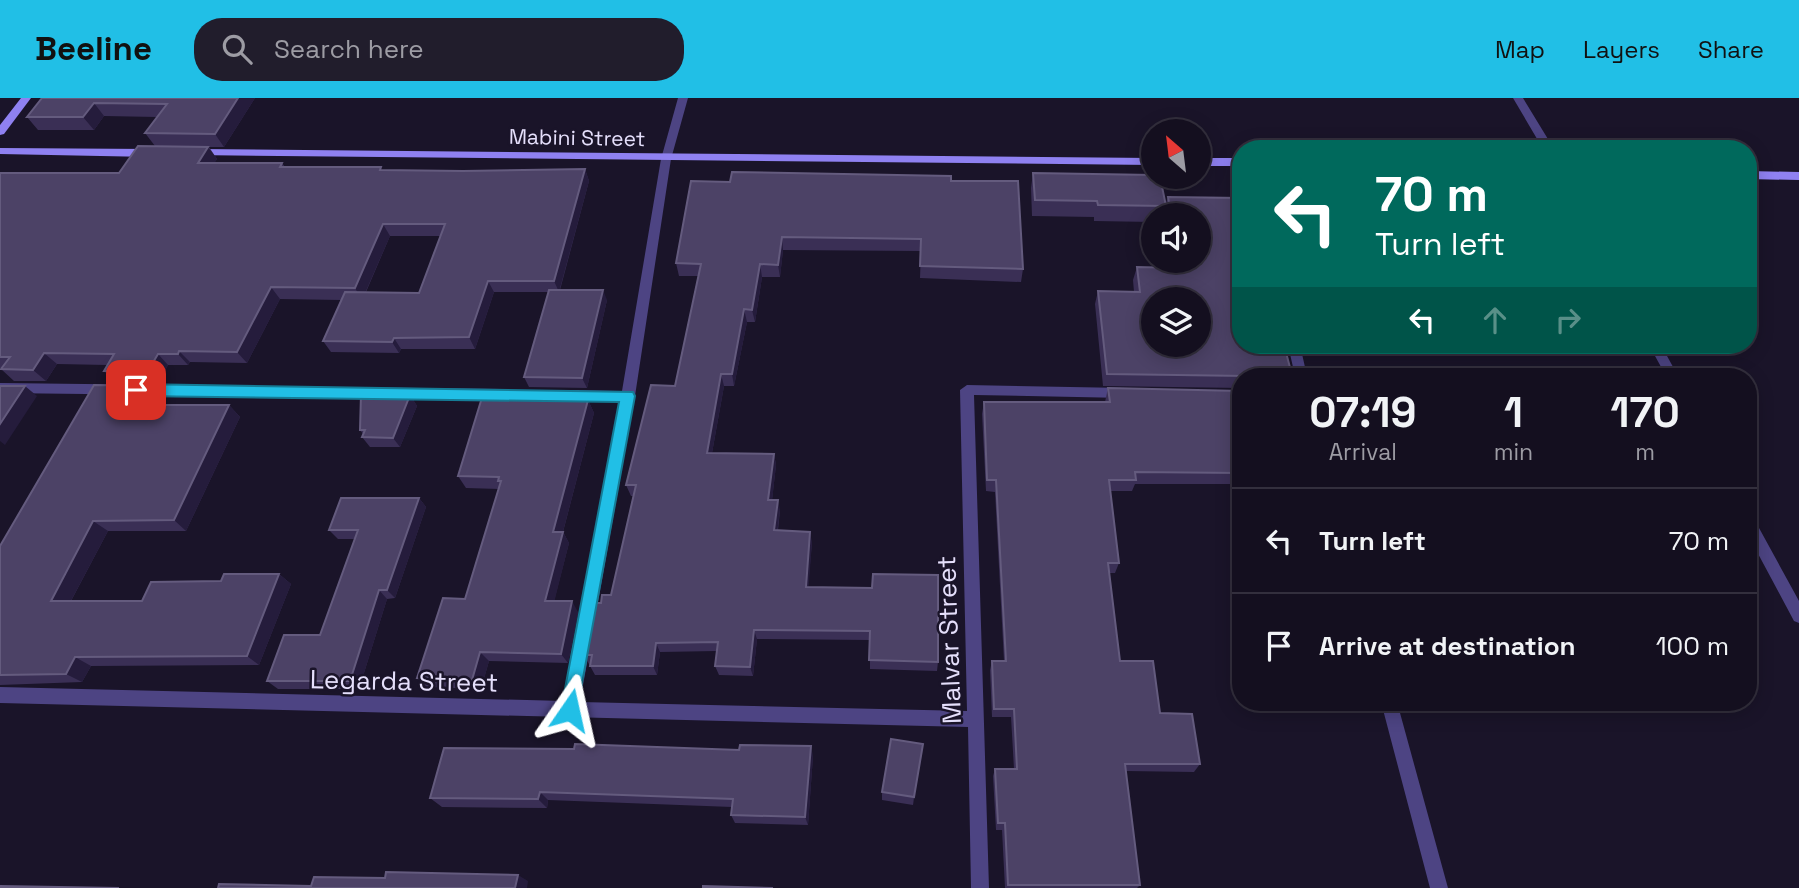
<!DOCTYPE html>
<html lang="en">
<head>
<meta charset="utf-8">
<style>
  :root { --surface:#140f1f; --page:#211d2c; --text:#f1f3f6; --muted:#9d9ca4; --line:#332f3d; --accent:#21bfe6 }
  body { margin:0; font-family:"Space Grotesk",sans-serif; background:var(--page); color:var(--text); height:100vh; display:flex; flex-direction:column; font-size:26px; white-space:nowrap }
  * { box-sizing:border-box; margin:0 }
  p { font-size:23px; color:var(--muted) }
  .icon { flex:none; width:38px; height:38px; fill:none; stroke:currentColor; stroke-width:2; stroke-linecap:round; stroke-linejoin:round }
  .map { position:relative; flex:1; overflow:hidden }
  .panel { position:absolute; left:1232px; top:270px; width:525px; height:343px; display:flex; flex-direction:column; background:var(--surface); border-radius:28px; box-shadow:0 4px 18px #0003,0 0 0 2px var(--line) }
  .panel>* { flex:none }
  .guide { position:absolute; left:1232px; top:42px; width:525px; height:214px; border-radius:28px; box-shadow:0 4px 18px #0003,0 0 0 2px var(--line); background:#00695c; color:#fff; overflow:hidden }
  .needle { width:46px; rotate:332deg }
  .controls { position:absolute; left:1141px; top:21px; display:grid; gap:14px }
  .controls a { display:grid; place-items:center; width:70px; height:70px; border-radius:50%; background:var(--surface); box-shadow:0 4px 18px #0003,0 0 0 2px var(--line); font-size:35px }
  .pin { position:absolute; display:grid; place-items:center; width:60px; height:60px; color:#fff; margin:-30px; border-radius:14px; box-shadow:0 4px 10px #0006 }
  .me { position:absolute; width:77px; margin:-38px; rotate:11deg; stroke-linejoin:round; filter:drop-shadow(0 0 5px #0008) }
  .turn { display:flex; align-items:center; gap:24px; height:147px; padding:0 28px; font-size:32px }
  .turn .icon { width:91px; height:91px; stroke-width:2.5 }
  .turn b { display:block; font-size:49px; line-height:60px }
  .lanes { display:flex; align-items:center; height:66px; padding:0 28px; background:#0003; justify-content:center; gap:35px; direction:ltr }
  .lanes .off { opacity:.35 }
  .eta { display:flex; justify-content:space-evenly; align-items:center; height:119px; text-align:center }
  .eta b { font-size:42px; font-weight:600; line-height:49px }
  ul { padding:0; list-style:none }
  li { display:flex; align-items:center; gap:21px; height:105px; padding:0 28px; border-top:2px solid var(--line) }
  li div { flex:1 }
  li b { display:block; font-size:26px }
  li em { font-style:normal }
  header { display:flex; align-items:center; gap:42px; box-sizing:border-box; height:98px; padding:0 35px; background:var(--accent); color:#111 }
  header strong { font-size:33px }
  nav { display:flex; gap:38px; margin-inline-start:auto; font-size:24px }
  .search { width:490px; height:63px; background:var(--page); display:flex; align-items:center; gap:18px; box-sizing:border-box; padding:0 24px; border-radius:28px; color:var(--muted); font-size:26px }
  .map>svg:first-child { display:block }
</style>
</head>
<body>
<header>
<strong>Beeline</strong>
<div class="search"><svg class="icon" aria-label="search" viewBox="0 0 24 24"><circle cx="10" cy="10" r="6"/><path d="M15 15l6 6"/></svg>Search here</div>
<nav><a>Map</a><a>Layers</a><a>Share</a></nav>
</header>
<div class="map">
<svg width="1799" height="790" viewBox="0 0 1799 790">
  <rect width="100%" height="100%" fill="#1a1429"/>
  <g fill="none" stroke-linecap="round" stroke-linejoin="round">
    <path fill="#4d4483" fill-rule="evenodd" d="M678,0H688L671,61L635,298L580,604L967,613L960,292L967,287L1125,290L1132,295L1125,300L974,297L989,790H971L968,629L0,605V589L564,603L621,303L561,302L554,297L561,292L622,293L661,61Z
      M1513,0H1523L1554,51H1543Z
      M1288,247H1300L1307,278H1295Z
      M1649,247H1661L1678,278H1666Z
      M0,285L503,291L510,296L503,301L0,295Z
      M1748,417L1753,419L1799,503V525L1794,523L1748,437Z
      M1381,604H1397L1448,790H1430Z"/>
    <path fill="#8f81f1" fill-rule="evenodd" d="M21,0H31L4,36L0,37V27Z
      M0,50L151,51L156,55L151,59L0,56Z
      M196,51L1153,60V67L192,57L191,55Z
      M1199,60H1241V68H1199Z
      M1748,73L1799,74V82L1748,81Z"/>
  </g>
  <path fill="#3a2f55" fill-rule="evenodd" d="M42,0H255L224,49H209L217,61L214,65H282L285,69L382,72L463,73L585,71L589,83L560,192L607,202L587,290L529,289L524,279L548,194H494L475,251H401L399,255L331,254L323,243L341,202L280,201L247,265L190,264L188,267H168L159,284H116L104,273L107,267L57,266L46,283H14L1,271L2,270H0V75H119L155,48L145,35L157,19L104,18L94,32H38L27,19ZM390,138H440L419,195L366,194Z
    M1033,75L1153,77V79H1160L1165,108L1168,99L1241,100V247H1284L1291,278H1241V290L1103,288L1095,206L1098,193L1134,194L1133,182L1137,169L1174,170L1173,163H1199V117H1165L1164,113L1163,117H1153V124L1094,123V119L1032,118L1031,90ZM1153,201H1199V247H1153Z
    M951,83L1023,171L1021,184L920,180L921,153L783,152L780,179H762L755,224H747L734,288H724L712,355L774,356L776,367L772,402L780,412L778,432L812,444L808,489L938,564L937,573L870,571V542L757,541L753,578L719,577L715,568L717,553L660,554L657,577H595L584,557L601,505L611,497L633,398H631L626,387L675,288L698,178H679L676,165L730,84Z
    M139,288L151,300L147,307H229L240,319L186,433H108L71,503H142L221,483L279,476L291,486L259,567L91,568L82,584L0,587V448Z
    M1108,290L1241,293V386H1135L1132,393H1110L1119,465L1115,475H1109L1120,563L1200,666L1194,674L1126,673L1140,787L1137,790H1005L1002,732H996L993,678L995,671H1014L1011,619H992L990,572L992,563H1004L995,394L986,393L982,316L984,304H1105Z
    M578,293L582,302H588L594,315L563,434L569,445L554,503L578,514L568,565L489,563L481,591L427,589L417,580L465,501L499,391L466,390L458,378Z
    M410,297L417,308L400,349H370L362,339L363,336L360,332Z
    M419,400L426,409L395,500L387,501L359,591H278L267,583L320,537L355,441H338L329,432Z
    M923,646L913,707L882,702V694Z
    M813,658L808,727L735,725L731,717L732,709L548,702L547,710L442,709L430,700Z"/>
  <path fill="#251c3c" d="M238,0H255L224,49L215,36Z
    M94,5L104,18L94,32L83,19Z
    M208,49L217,61L207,77L198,65Z
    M585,71L589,83L559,194L554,183Z
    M383,126L390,138L362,202L355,190Z
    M782,139L783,152L780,179L778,167Z
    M760,166L762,179L755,224L752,212Z
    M488,183L494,194L475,251L469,239Z
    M271,189L280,201L247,265L237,254Z
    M603,192L607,202L587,290L582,280Z
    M744,211L747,224L734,288L732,276Z
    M394,240L401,251L399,255L392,244Z
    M179,253L190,264L188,267L178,256Z
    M44,255L57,266L46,283L33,272Z
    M158,256L168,267L159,284L148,273Z
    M721,276L724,288L710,366L707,355Z
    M25,288L37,298L5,347L0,343V326Z
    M139,288L151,300L141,319L128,307Z
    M578,293L583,305L575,302Z
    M410,297L417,308L400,349L393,340Z
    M588,302L594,315L560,445L553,434Z
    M229,307L240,319L186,433L174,422Z
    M774,356L776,367L771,412L768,402Z
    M419,400L426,409L395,500L387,492Z
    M778,402L780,412L776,443L774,432Z
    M93,423L108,433L66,512L51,503Z
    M563,434L569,445L552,513L545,503Z
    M810,434L812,444L808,498L806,489Z
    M279,476L291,486L259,567L247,558Z
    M379,492L387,501L359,591L350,583Z
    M572,503L578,514L568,565L561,556Z
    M754,532L757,541L753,578L750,569Z
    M656,545L660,554L657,577L653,568Z
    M480,554L489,563L481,591L472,582Z
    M75,559L91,568L82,584L66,576Z
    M923,646L922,656L913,707L914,699Z
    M811,648L813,658L808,727L805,719Z
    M540,694L548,702L547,710L538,701Z
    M518,777L528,783L527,790H515Z"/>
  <path fill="#4c4266" stroke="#645b7e" stroke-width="2" fill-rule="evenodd" d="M42,0H238L215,36L145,35L167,6L94,5L83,19H27Z
    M138,48L208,49L198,65H282L280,69H381L380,72L463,73L585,71L554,183H488L469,239L394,240L392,244L323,243L345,194L419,195L445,126H383L355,190L271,189L237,254L179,253L178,256H158L148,273H104L114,256L44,255L33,272L1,271L10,259H0V75H119Z
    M732,74L951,78V83H1018L1023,171L920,168L921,141L782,139L778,167L760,166L752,212L744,211L732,276H721L707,355L774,356L768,402H778L774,432L810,434L806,489L872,490L873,476L938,477V564L869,562L870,533L754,532L750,569L715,568L718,544L656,545L653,568H590L592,557H584L593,505H601L602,497H611L636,387H626L651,287L675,288L701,166L676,165L691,83L730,84Z
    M1033,75L1153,77V79H1160L1166,108L1098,107L1097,103L1035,102Z
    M1168,99L1241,100V247H1284L1292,277H1284V278H1247L1107,276L1098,193L1140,194L1137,169L1181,170L1179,163H1199V117H1171ZM1153,201H1199V247H1153Z
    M549,192H603L582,280L524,279Z
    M94,287L139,288L128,307H229L174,422L93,423L51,503H142L151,484L221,483L224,476H279L247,558L75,559L66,576L0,577V448Z
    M0,288H25L0,326Z
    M1108,290L1241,293V375L1135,374L1136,382H1109L1119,465H1108L1120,563H1153L1160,615L1192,616L1200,666H1125L1140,787H1008L1005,725H998L995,671H1017L1014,611H994L992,563H1006L996,382H987L984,304H1110Z
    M484,293H578L575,302H588L553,434H563L545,503H572L561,556L480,554L472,582L417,580L443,500L465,501L501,383H498L499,379L458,378Z
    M361,296L410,297L393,340L362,339L365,332H360Z
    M341,400H419L387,492H379L350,583H267L284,537H320L358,432H329Z
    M891,641L923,646L914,699L882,694Z
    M575,646L739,652L740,647L811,648L805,719L731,717L733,701L540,694L538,701L430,700L444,650L574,651Z
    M386,774L518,777L515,790H218L219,786L311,788L314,779L385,780Z
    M0,788L119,790H0Z
    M703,788L773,790H703Z"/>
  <path fill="#21bfe6" stroke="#157c96" stroke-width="2" d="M136,286L633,294L635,298L576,618L570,620L563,618L561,612L619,304L136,298L129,292Z"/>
  <g text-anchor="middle" stroke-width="5" stroke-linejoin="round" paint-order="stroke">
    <g font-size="21" fill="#e5dffb" stroke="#1a1429">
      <text transform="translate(577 40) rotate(1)" y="7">Mabini Street</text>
    </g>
    <g font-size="26" fill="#e5dffb" stroke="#1a1429">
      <text transform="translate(949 542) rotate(-92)" y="9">Malvar Street</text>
      <text transform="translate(404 583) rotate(1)" y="9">Legarda Street</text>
    </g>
  </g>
</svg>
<div class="controls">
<a><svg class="needle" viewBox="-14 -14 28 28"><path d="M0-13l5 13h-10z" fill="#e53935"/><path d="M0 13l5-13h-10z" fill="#9d9ca4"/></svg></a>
<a><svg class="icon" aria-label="sound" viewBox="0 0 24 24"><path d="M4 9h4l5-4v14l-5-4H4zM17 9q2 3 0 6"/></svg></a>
<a><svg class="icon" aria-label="layers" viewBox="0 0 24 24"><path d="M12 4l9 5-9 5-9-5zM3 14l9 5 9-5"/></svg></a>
</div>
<div class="pin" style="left:136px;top:292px;background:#d93025"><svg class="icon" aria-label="arrive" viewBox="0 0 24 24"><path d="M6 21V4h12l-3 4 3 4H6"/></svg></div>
<svg class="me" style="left:570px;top:612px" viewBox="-20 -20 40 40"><path d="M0-17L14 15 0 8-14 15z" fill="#21bfe6" stroke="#fff" stroke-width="4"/></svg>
<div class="guide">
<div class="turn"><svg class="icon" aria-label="left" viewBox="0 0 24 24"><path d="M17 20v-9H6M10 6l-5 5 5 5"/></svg><div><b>70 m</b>Turn left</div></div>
<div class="lanes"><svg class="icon" aria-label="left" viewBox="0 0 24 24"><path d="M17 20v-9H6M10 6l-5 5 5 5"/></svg><svg class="icon off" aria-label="ahead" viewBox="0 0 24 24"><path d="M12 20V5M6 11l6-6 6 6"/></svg><svg class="icon off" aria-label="right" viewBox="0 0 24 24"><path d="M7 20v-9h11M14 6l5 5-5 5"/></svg></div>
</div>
<section class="panel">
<div class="eta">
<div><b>07:19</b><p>Arrival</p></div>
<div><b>1</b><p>min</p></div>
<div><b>170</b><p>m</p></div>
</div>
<ul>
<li><svg class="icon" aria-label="left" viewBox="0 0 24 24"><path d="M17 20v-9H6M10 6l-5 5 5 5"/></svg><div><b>Turn left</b></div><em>70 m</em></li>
<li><svg class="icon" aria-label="arrive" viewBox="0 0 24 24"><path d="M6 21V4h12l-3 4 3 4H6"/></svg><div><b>Arrive at destination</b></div><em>100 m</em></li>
</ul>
</section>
</div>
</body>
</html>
